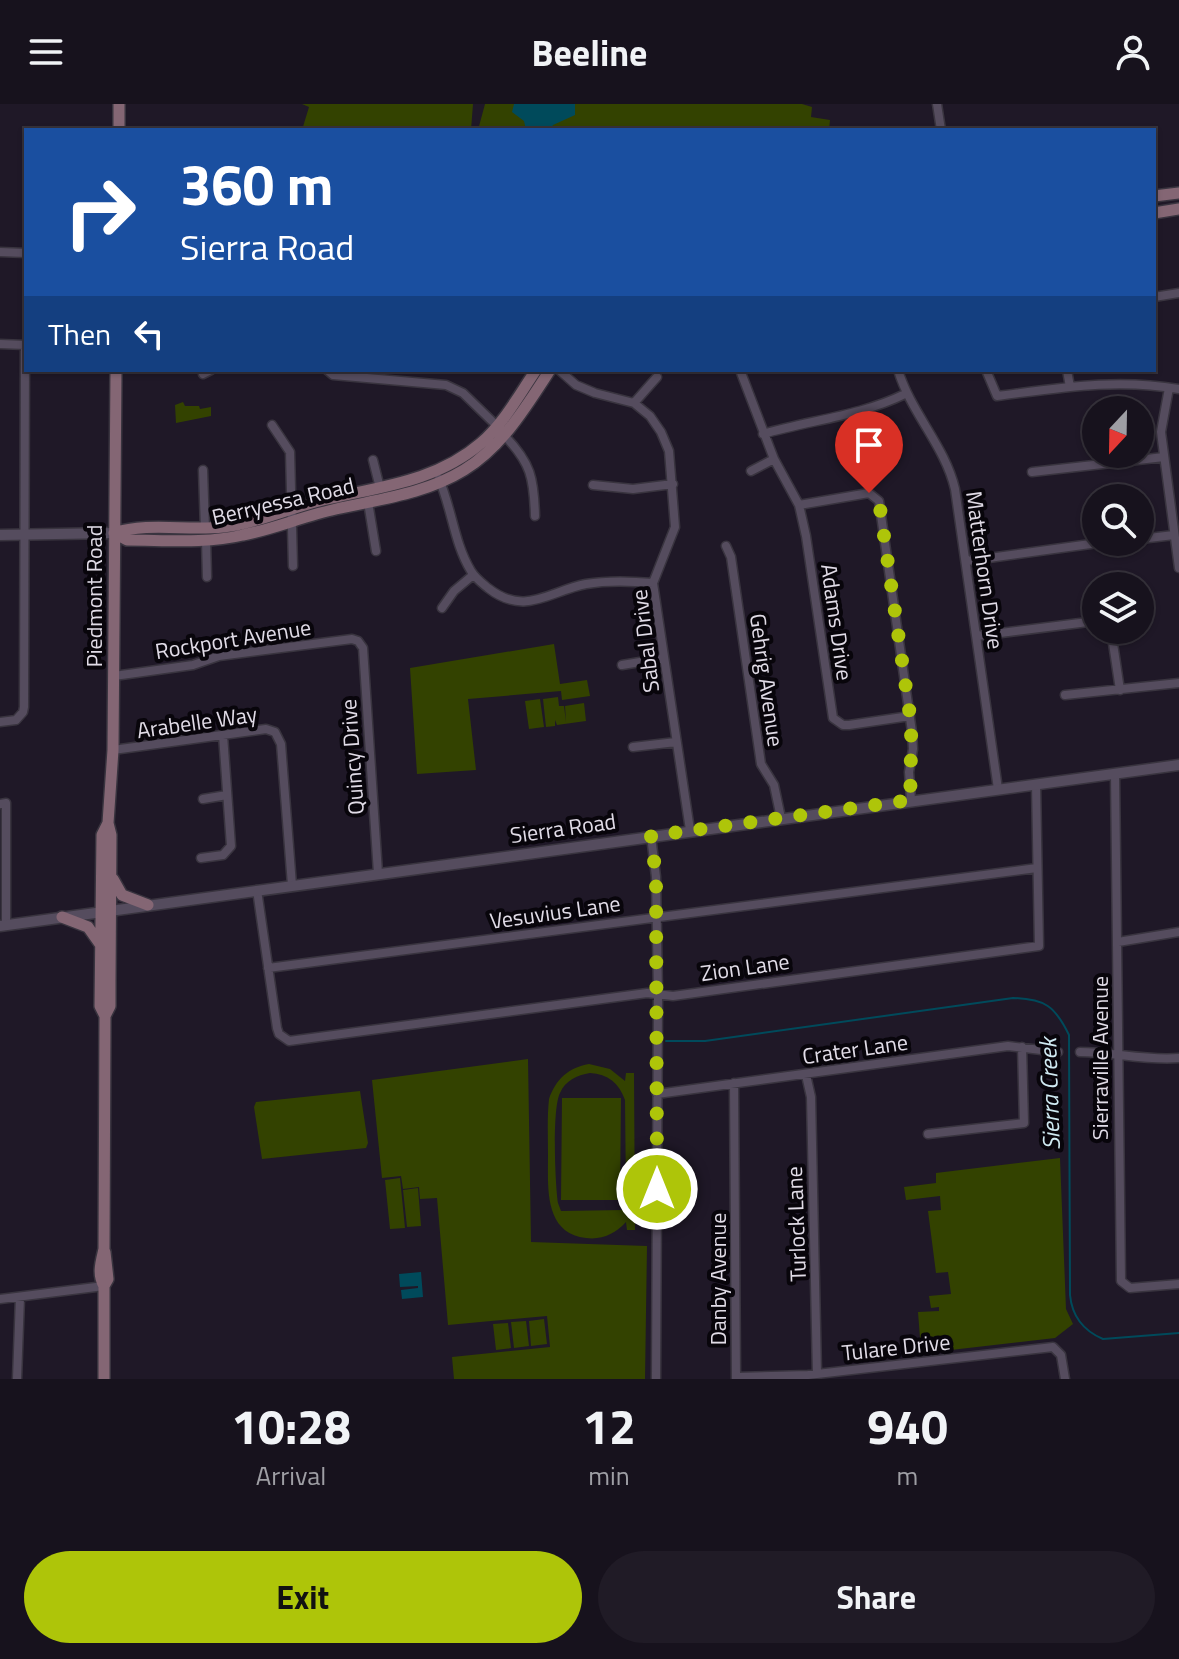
<!DOCTYPE html>
<html lang="en">
<head>
<meta charset="utf-8">
<style>
  :root { --surface:#17121d; --page:#201b26; --text:#f1f3f6; --muted:#9e9ea4; --line:#36323b; --accent:#aec509 }
  body { margin:0; font-family:"Titillium Web",sans-serif; background:var(--page); color:var(--text); height:100vh; display:flex; flex-direction:column; font-size:30px; white-space:nowrap }
  * { box-sizing:border-box; margin:0 }
  p { font-size:26px; color:var(--muted) }
  .icon { flex:none; width:44px; height:44px; fill:none; stroke:currentColor; stroke-width:2; stroke-linecap:round; stroke-linejoin:round }
  .map { position:relative; height:1275px; overflow:hidden }
  .sheet { display:flex; flex-direction:column; background:var(--surface); flex:1 }
  .sheet>* { flex:none }
  .banner { position:absolute; left:24px; top:24px; width:1132px; height:244px; border-radius:0px; box-shadow:0 2px 6px #0004,0 0 0 2px var(--line); background:#1a4fa0; color:#fff; overflow:hidden }
  .needle { width:52px; rotate:202deg }
  .buttons { position:absolute; left:1082px; top:292px; display:grid; gap:16px }
  .buttons a { display:grid; place-items:center; width:72px; height:72px; border-radius:50%; background:var(--surface); box-shadow:0 2px 6px #0004,0 0 0 2px var(--line); font-size:40px }
  .pin { position:absolute; display:grid; place-items:center; width:68px; height:68px; color:#fff; margin:-82px -34px; border-radius:50% 50% 50% 0; rotate:-45deg; box-shadow:0 0 8px #0007 }
  .pin .icon { rotate:45deg }
  .me { position:absolute; width:88px; margin:-44px; rotate:0deg; stroke-linejoin:round; filter:drop-shadow(0 0 6px #0008) }
  .turn { display:flex; align-items:center; gap:28px; height:168px; padding:0 24px; font-size:36px }
  .turn .icon { width:104px; height:104px; stroke-width:2.5 }
  .turn b { display:block; font-size:56px; line-height:68px }
  .then { display:flex; align-items:center; height:76px; padding:0 24px; background:#0003; gap:16px; font-size:30px }
  .eta { display:flex; justify-content:space-evenly; align-items:center; height:136px; text-align:center }
  .eta b { font-size:48px; font-weight:700; line-height:56px }
  .cta { display:flex; gap:16px; margin-top:auto; padding:16px 24px }
  .cta a { flex:1; height:92px; border-radius:48px; background:var(--accent); color:#111; font-size:32px; font-weight:700; line-height:92px; text-align:center }
  .cta a+a { background:var(--page); color:var(--text) }
  header { display:flex; justify-content:space-between; align-items:center; height:104px; padding:0 24px; background:var(--surface); font-size:36px; font-weight:700 }
  .map>svg:first-child { display:block }
</style>
</head>
<body>
<header><svg class="icon" aria-label="menu" viewBox="0 0 24 24"><path d="M4 6h16M4 12h16M4 18h16"/></svg>Beeline<svg class="icon" aria-label="person" viewBox="0 0 24 24"><circle cx="12" cy="8" r="4"/><path d="M4 21q1-7 8-7t8 7"/></svg></header>
<div class="map">
<svg width="1179" height="1275" viewBox="0 0 1179 1275">
  <rect width="100%" height="100%" fill="#1f1827"/>
  <path fill="#334200" fill-rule="evenodd" d="M302,0H473L471,26H302L309,3Z
    M485,0H802L812,3L811,13L830,16L829,26H478Z
    M183,298L185,302H199L200,305L211,303V312L176,319L175,301Z
    M554,540L560,580L587,576L590,592L562,596L561,587L468,595L476,666L417,670L410,564Z
    M558,593L559,602H564L566,618L565,602L584,599L586,617L557,621L555,616V622L546,623L543,595Z
    M540,595L544,623L529,625L525,597Z
    M528,955L531,1138L647,1142L645,1275H454L452,1253L550,1243L547,1212L448,1221L437,1094L420,1095L419,1083L403,1085L401,1072L382,1074L372,976Z
    M589,960L610,965L625,977L626,969H634L635,1126H627L626,1118C615,1130 602,1136 586,1134C544,1129 548,1084 548,1052C548,1033 547,1014 549,995C556,975 568,964 589,960ZM590,969C608,970 619,979 625,996L626,1091L623,1106L561,1107L558,1099C555,1079 552,1005 560,989C565,977 577,971 590,969Z
    M360,987L368,1039L366,1044L262,1055L254,1003L256,998Z
    M562,994H621L620,1096H561Z
    M1060,1054L1066,1205L1073,1220L1055,1234L942,1247L941,1232L920,1234L918,1208L939,1207V1203L931,1204L929,1192L951,1190L948,1168L936,1169L928,1107L941,1106L940,1092L906,1096L904,1083L936,1079V1069Z
    M400,1074L405,1124L390,1125L385,1076Z
    M418,1084L421,1122L407,1123L403,1086Z
    M544,1215L547,1240L531,1242L529,1217Z
    M526,1217L529,1242L514,1244L511,1218Z
    M508,1219L511,1244L496,1246L493,1220Z"/>
  <path fill="#004a5b" d="M514,0H575V11L553,21L550,26H526L524,17L512,8Z
    M421,1168L423,1193L402,1195L401,1186L418,1184V1182L400,1183L399,1170Z"/>
  <g fill="none" stroke-linecap="round" stroke-linejoin="round">
    <path stroke="#004a5b" stroke-width="2" d="M666,937H705L1013,894C1045,895 1055,902 1069,931L1070,1191C1072,1212 1084,1227 1103,1235L1179,1229"/>
    <defs>
      <path id="minor" d="M937,0L941,26
        M0,148L26,149
        M1154,193L1179,189
        M0,240L26,241
        M327,266L333,271L446,281L463,289L497,322
        M559,266L576,281L595,289L634,299L650,312L661,328L669,347L675,423L653,479L690,726
        M740,266L774,355L799,401L806,432L833,614L843,621H849L910,612
        M898,266C911,309 945,342 955,385L998,685
        M986,266L997,292C1060,284 1116,274 1179,285
        M1067,266L1070,283
        M203,270L211,266
        M1169,284L1161,328L1179,464
        M634,299L657,273
        M272,321L290,348L293,462
        M763,330C811,316 860,312 905,290
        M504,331C531,359 534,374 535,412
        M373,356L380,384
        M203,366L205,425
        M751,367L774,355
        M1032,368L1164,353
        M439,375C452,405 454,439 471,467C475,474 482,479 488,484C525,513 549,487 586,480C609,476 630,477 653,479
        M593,381L633,385L673,380
        M368,398L376,447
        M799,401L869,389L879,397L912,628L913,645L909,668L911,696
        M1140,435L1174,431
        M206,436L207,473
        M726,442L731,453L761,660L774,681L781,714
        M967,457L1105,438
        M442,504L454,487L473,471
        M1111,526L1120,586
        M977,532L1096,517
        M622,561L664,554
        M114,572L193,561L219,552L352,535L358,537L363,544L378,769
        M1065,591L1179,579
        M0,618L16,616L23,608L24,603L25,241
        M633,643L676,638
        M113,646L266,625L275,628L281,640L292,781
        M1115,670L1121,1177L1130,1184L1179,1180
        M203,695L227,691
        M0,700L6,699V821
        M651,732L656,773L658,891L656,1275
        M201,754L223,751L231,742L223,631
        M257,786L277,924L279,930L289,937L647,889L673,892L1039,842L1036,680
        M1118,838L1179,828
        M268,864L1037,764
        M1080,948C1113,948 1146,957 1179,954
        M806,971L811,993L817,1270
        M734,979L736,1275
        M657,990L1008,942L1058,948
        M928,1030L1024,1019L1022,943
        M0,1195L104,1182
        M737,1273L808,1271L1053,1243L1061,1251L1065,1275
        M17,1275L20,1193"/>
      <path id="tertiary" d="M0,431L114,429
        M0,822L1179,661"/>
      <path id="secondary" d="M119,0V26
        M1154,92L1179,89
        M1154,109L1179,105
        M114,429L127,436C165,436 205,440 243,431C274,425 304,412 336,405C380,395 425,390 464,366C502,343 526,303 550,266
        M114,429C148,418 187,427 223,423C257,419 289,404 323,396C378,383 436,378 481,339C504,319 519,291 536,266
        M113,775L122,791L148,801
        M62,813L88,823L100,840
        M105,912L100,902L102,731L108,719L113,646L116,266
        M104,1182L108,1175L105,1148
        M104,1275V1182C97,1170 101,1158 104,1145L105,912L110,902V878L111,731L108,719"/>
    </defs>
    <use href="#minor" stroke="#39343f" stroke-width="11"/>
    <use href="#tertiary" stroke="#39343f" stroke-width="13"/>
    <use href="#secondary" stroke="#39343f" stroke-width="14"/>
    <use href="#minor" stroke="#554c5e" stroke-width="8"/>
    <use href="#tertiary" stroke="#554c5e" stroke-width="10"/>
    <use href="#secondary" stroke="#846674" stroke-width="11"/>
  </g>
  <g fill="none" stroke-linecap="round" stroke-linejoin="round">
    <path stroke="#aec509" stroke-width="14" stroke-dasharray="0 25.2" d="M657,1085L656,773L651,732L911,696C909,668 913,641 910,612L879,397L869,389"/>
  </g>
  <g text-anchor="middle" stroke-width="8" stroke-linejoin="round" paint-order="stroke">
    <g font-size="22" fill="#e1dce7" stroke="#08050b">
      <text transform="translate(283 397) rotate(-13)" y="8">Berryessa Road</text>
      <text transform="translate(985 466) rotate(82)" y="8">Matterhorn Drive</text>
      <text transform="translate(94 492) rotate(-90)" y="8">Piedmont Road</text>
      <text transform="translate(837 518) rotate(82)" y="8">Adams Drive</text>
      <text transform="translate(233 535) rotate(-9)" y="8">Rockport Avenue</text>
      <text transform="translate(645 537) rotate(-97)" y="8">Sabal Drive</text>
      <text transform="translate(767 576) rotate(82)" y="8">Gehrig Avenue</text>
      <text transform="translate(197 618) rotate(-8)" y="8">Arabelle Way</text>
      <text transform="translate(352 653) rotate(-94)" y="8">Quincy Drive</text>
      <text transform="translate(563 724) rotate(-8)" y="8">Sierra Road</text>
      <text transform="translate(555 808) rotate(-8)" y="8">Vesuvius Lane</text>
      <text transform="translate(745 863) rotate(-8)" y="8">Zion Lane</text>
      <text transform="translate(855 945) rotate(-8)" y="8">Crater Lane</text>
      <text transform="translate(1100 954) rotate(-90)" y="8">Sierraville Avenue</text>
      <text transform="translate(796 1120) rotate(-92)" y="8">Turlock Lane</text>
      <text transform="translate(718 1175) rotate(-90)" y="8">Danby Avenue</text>
      <text transform="translate(896 1243) rotate(-6)" y="8">Tulare Drive</text>
    </g>
    <g font-size="24" font-style="italic" fill="#d0eaf2" stroke="#08050b">
      <text transform="translate(1050 990) rotate(-92)" y="8">Sierra Creek</text>
    </g>
  </g>
</svg>
<div class="buttons">
<a><svg class="needle" viewBox="-14 -14 28 28"><path d="M0-13l5 13h-10z" fill="#e53935"/><path d="M0 13l5-13h-10z" fill="#9e9ea4"/></svg></a>
<a><svg class="icon" aria-label="search" viewBox="0 0 24 24"><circle cx="10" cy="10" r="6"/><path d="M15 15l6 6"/></svg></a>
<a><svg class="icon" aria-label="layers" viewBox="0 0 24 24"><path d="M12 4l9 5-9 5-9-5zM3 14l9 5 9-5"/></svg></a>
</div>
<div class="pin" style="left:869px;top:389px;background:#d93025"><svg class="icon" aria-label="arrive" viewBox="0 0 24 24"><path d="M6 21V4h12l-3 4 3 4H6"/></svg></div>
<svg class="me" style="left:657px;top:1085px" viewBox="-20 -20 40 40"><circle r="17" fill="#aec509" stroke="#fff" stroke-width="3"/><path d="M0-11L8 9 0 5-8 9z" fill="#fff"/></svg>
<div class="banner">
<div class="turn"><svg class="icon" aria-label="right" viewBox="0 0 24 24"><path d="M7 20v-9h11M14 6l5 5-5 5"/></svg><div><b>360 m</b>Sierra Road</div></div>
<div class="then">Then<svg class="icon" aria-label="left" viewBox="0 0 24 24"><path d="M17 20v-9H6M10 6l-5 5 5 5"/></svg></div>
</div>
</div>
<section class="sheet">
<div class="eta">
<div><b>10:28</b><p>Arrival</p></div>
<div><b>12</b><p>min</p></div>
<div><b>940</b><p>m</p></div>
</div>
<div class="cta"><a>Exit</a><a>Share</a></div>
</section>
</body>
</html>
